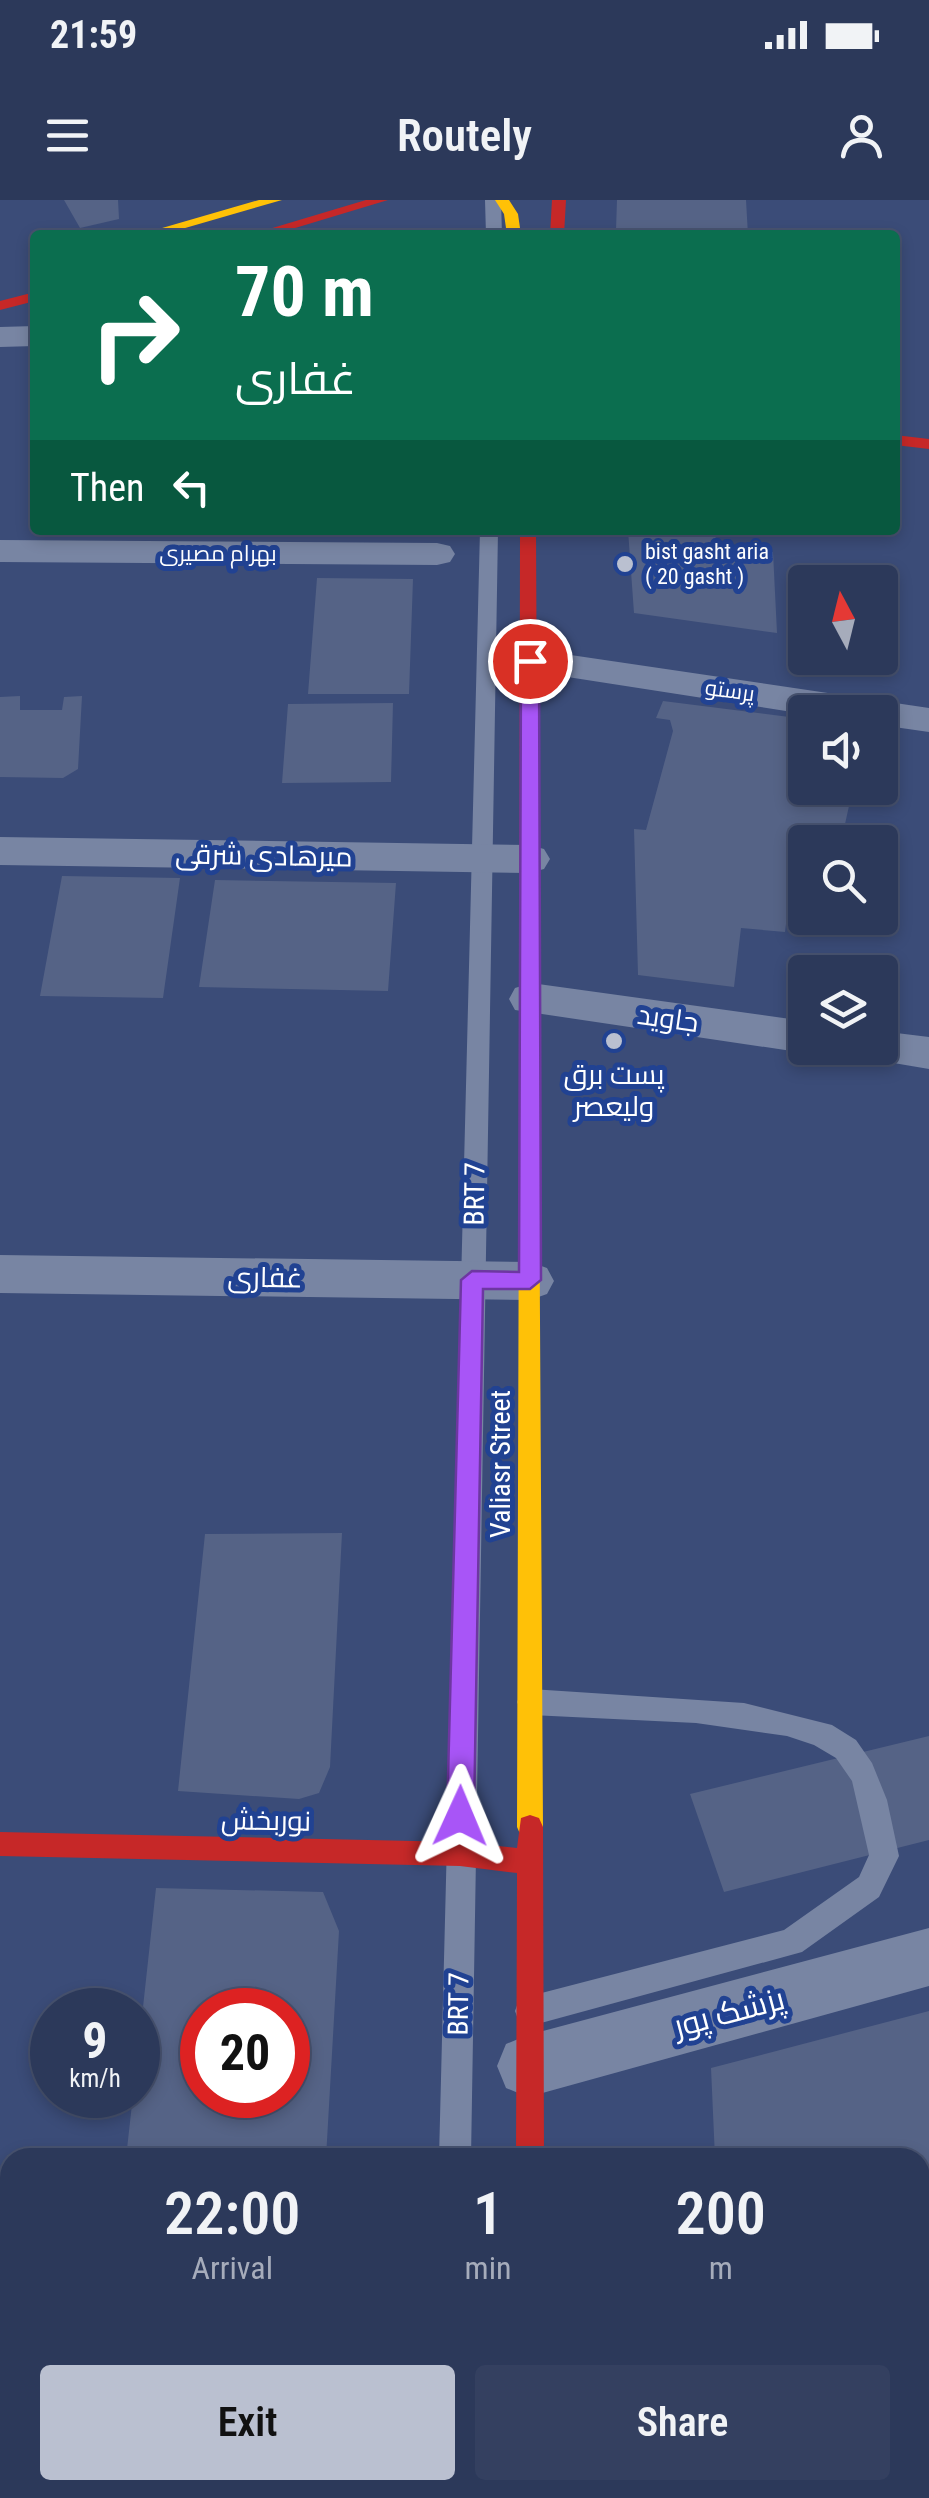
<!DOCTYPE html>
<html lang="en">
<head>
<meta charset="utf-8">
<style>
  :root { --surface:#2c395a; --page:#344060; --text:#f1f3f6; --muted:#a6acbb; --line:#485370; --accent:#bac0d0 }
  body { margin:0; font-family:"Roboto Condensed",Cairo,sans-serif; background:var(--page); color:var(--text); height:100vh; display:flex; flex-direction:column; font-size:38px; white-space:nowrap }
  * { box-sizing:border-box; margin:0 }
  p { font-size:32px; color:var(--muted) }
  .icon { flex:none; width:55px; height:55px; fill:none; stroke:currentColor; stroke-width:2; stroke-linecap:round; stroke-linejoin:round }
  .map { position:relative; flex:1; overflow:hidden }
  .drawer { position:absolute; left:0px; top:1948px; width:930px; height:352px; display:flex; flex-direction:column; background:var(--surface); border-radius:30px 30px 0 0; box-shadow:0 5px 15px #0003,0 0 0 2px var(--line) }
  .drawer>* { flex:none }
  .hud { position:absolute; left:30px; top:30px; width:870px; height:305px; border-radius:10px; box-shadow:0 5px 15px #0003,0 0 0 2px var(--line); background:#0b6e4f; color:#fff; overflow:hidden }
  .needle { width:65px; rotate:353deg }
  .fabs { position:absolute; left:788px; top:365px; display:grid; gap:20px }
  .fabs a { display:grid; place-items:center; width:110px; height:110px; border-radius:10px; background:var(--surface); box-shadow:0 5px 15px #0003,0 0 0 2px var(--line); font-size:50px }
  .speed { position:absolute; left:30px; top:1788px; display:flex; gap:20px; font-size:50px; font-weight:700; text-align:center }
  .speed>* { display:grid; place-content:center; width:130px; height:130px; border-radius:50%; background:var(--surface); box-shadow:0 5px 15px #0003,0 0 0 2px var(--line); line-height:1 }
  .speed small { font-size:25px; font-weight:400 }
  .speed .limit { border:15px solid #d22; background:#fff; color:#111 }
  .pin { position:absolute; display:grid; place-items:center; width:85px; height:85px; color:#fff; margin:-42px; border:5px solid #fff; border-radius:50%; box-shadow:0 2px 10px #0007 }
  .me { position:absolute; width:110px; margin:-55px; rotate:1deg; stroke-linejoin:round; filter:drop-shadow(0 0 8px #0008) }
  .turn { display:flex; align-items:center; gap:35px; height:210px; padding:0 40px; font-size:45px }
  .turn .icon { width:130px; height:130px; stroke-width:2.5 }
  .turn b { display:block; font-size:70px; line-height:85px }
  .then { display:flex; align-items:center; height:95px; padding:0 40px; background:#0003; gap:20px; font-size:38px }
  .eta { display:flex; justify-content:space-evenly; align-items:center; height:170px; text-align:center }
  .eta b { font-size:60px; font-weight:600; line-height:70px }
  .action { display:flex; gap:20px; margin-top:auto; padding:20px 40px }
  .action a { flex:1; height:115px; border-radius:10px; background:var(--accent); color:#111; font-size:40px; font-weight:600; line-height:115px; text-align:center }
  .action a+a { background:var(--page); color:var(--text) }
  .status { display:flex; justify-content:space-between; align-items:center; height:70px; padding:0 50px; background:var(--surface); direction:ltr }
  .status svg { height:28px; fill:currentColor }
  header { display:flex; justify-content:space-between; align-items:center; height:130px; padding:0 40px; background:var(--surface); font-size:45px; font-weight:600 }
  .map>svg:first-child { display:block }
</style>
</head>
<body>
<div class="status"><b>21:59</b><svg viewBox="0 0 49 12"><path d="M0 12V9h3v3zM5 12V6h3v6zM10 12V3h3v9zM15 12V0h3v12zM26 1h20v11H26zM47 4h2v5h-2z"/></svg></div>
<header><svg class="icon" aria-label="menu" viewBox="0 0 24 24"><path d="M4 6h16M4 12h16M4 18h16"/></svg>Routely<svg class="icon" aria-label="person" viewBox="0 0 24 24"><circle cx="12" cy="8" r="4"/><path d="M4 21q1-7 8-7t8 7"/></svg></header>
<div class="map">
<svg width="929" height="2298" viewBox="0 0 929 2298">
  <rect width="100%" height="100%" fill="#3b4c78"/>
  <path fill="#556386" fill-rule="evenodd" d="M64,0H118L119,19L80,28Z
    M617,0H746L748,35L616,30Z
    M294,330H391L384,334H293Z
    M628,330H715L716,344L773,352L777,433L634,413Z
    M317,378L413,379L409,494H308Z
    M20,496V510H62L64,497L82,496L78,569L63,578L0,577V497Z
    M663,501L805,519V588H853L841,642H805V652L795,650L785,732L741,728L734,787L638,775L634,629L646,630L673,531L670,520L656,518Z
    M393,503L391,582L282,583L288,504Z
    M62,676L180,678L163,798L40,796Z
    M215,680L396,683L388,791L199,787Z
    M342,1333L330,1567L319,1593L299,1599L178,1591L205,1334Z
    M929,1536V1640L724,1692L690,1594Z
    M156,1688L323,1692L339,1731L326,1958H126L133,1895H138V1853ZM202,1810H288V1895H202Z
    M929,1811V2140L920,2143V1958H715L711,1868Z
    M90,2290H308V2298H89Z"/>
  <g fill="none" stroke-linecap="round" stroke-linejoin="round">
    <path fill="#7885a3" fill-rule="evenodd" d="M485,0H501L502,35H486Z
      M480,330H498L471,1958H439Z
      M531,1489L744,1503L832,1525L856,1540L872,1563L887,1600L899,1656L879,1697L802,1752L530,1826L519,1822L515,1811L519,1800L530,1796L784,1730L859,1677L869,1655L852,1581L836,1558L814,1545L787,1536L696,1523L531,1515L521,1511L517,1502L521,1493Z
      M435,2290H469L470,2298H436Z"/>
    <path fill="#7885a3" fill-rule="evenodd" d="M35,126V146L0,147V127Z
      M0,340L437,343L450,346L455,354L450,362L437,365L0,362Z
      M530,449L929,508V532L880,525V512L805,514L516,469L511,461L516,453Z
      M0,637L529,645L544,649L550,659L544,669L529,673L0,665Z
      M531,783L805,821V848H821L805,853L515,810L509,799L515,788Z
      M880,831L929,837V869L864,858L858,848H880Z
      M0,1055L530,1062L547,1068L554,1081L547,1094L530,1100L0,1093Z
      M929,1728V1786L528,1897L506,1888L497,1866L506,1844L528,1835Z"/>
    <path fill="#4caf50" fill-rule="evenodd" d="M521,2290H553L554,2298H522Z"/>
    <path fill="#ffc107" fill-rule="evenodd" d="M259,0H282L161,35H138Z
      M495,0H509L518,14L521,35H507L504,14Z
      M529,944L539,952L543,1627L539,1636L530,1639L521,1636L517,1627L519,952Z"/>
    <path fill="#c62828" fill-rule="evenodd" d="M366,0H388L272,35H249Z
      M552,0H566L564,35H550Z
      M35,92V101L0,110V101Z
      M895,235L929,239V249L895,245Z
      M520,330H536L539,952L529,960L519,952Z
      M530,1615L539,1618L543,1627L544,1958H516L517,1673L460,1666L0,1656V1632L460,1642L517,1648L521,1618Z
      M929,2230V2260L920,2262V2232Z
      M729,2290H785L781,2298H725Z"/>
  </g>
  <path fill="#a855f7" stroke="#6d37a1" stroke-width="2.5" d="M530,455L539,461L541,1080L530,1089H483L474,1616L470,1625L460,1628L451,1625L447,1616L461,1080L472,1071L519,1072L521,461Z"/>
  <g fill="#bac0d0" stroke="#214292" stroke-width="4">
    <circle cx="625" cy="364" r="10"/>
    <circle cx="614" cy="841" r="10"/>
  </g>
  <g text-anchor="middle" stroke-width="10" stroke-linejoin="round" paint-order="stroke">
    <g font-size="22" fill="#fff" stroke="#214292" text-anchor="start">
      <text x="645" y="359">bist gasht aria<tspan x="645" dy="25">( 20 gasht )</tspan></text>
    </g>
    <g font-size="22" fill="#fff" stroke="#214292">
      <text x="218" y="361">بهرام مصیری</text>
      <text transform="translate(730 490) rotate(8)" y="8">پرستو</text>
    </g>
    <g font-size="28" fill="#fff" stroke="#214292">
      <text transform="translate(264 655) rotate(1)" y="10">میرهادی شرقی</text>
      <text transform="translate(668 818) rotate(8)" y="10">جاوید</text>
      <text transform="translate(474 994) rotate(-89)" y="10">BRT 7</text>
      <text transform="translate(265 1077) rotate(1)" y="10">غفاری</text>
      <text transform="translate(500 1264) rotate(-90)" y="10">Valiasr Street</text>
      <text transform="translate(266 1620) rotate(1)" y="10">نوربخش</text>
      <text transform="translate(458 1804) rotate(-89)" y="10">BRT 7</text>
    </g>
    <g font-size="28" fill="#fff" stroke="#214292">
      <text x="614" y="884">پست برق<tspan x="614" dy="32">ولیعصر</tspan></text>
    </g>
    <g font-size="32" fill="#fff" stroke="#214292">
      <text transform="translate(729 1812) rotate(-15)" y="11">پزشک پور</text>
    </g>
  </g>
</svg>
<div class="fabs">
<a><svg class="needle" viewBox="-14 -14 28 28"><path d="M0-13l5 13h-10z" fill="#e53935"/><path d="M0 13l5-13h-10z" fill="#a6acbb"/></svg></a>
<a><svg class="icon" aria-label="sound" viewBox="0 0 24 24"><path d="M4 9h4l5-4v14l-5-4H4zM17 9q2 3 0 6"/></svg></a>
<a><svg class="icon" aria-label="search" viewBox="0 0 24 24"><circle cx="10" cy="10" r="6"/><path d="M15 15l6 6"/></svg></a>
<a><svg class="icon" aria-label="layers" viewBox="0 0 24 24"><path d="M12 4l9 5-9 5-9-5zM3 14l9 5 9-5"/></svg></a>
</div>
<div class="speed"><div>9<small>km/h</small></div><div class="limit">20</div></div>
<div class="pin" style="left:530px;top:461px;background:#d93025"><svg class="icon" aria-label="arrive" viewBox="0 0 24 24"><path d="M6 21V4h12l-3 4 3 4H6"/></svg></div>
<svg class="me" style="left:460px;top:1616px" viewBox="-20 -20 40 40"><path d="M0-17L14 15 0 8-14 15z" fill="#a855f7" stroke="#fff" stroke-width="4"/></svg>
<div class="hud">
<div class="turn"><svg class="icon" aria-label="right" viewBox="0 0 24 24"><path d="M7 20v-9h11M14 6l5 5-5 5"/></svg><div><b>70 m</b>غفاری</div></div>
<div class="then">Then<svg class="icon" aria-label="left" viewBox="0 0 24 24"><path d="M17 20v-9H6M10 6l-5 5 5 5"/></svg></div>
</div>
<section class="drawer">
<div class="eta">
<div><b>22:00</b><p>Arrival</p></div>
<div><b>1</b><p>min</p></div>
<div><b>200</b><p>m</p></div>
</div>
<div class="action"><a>Exit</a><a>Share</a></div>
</section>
</div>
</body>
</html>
